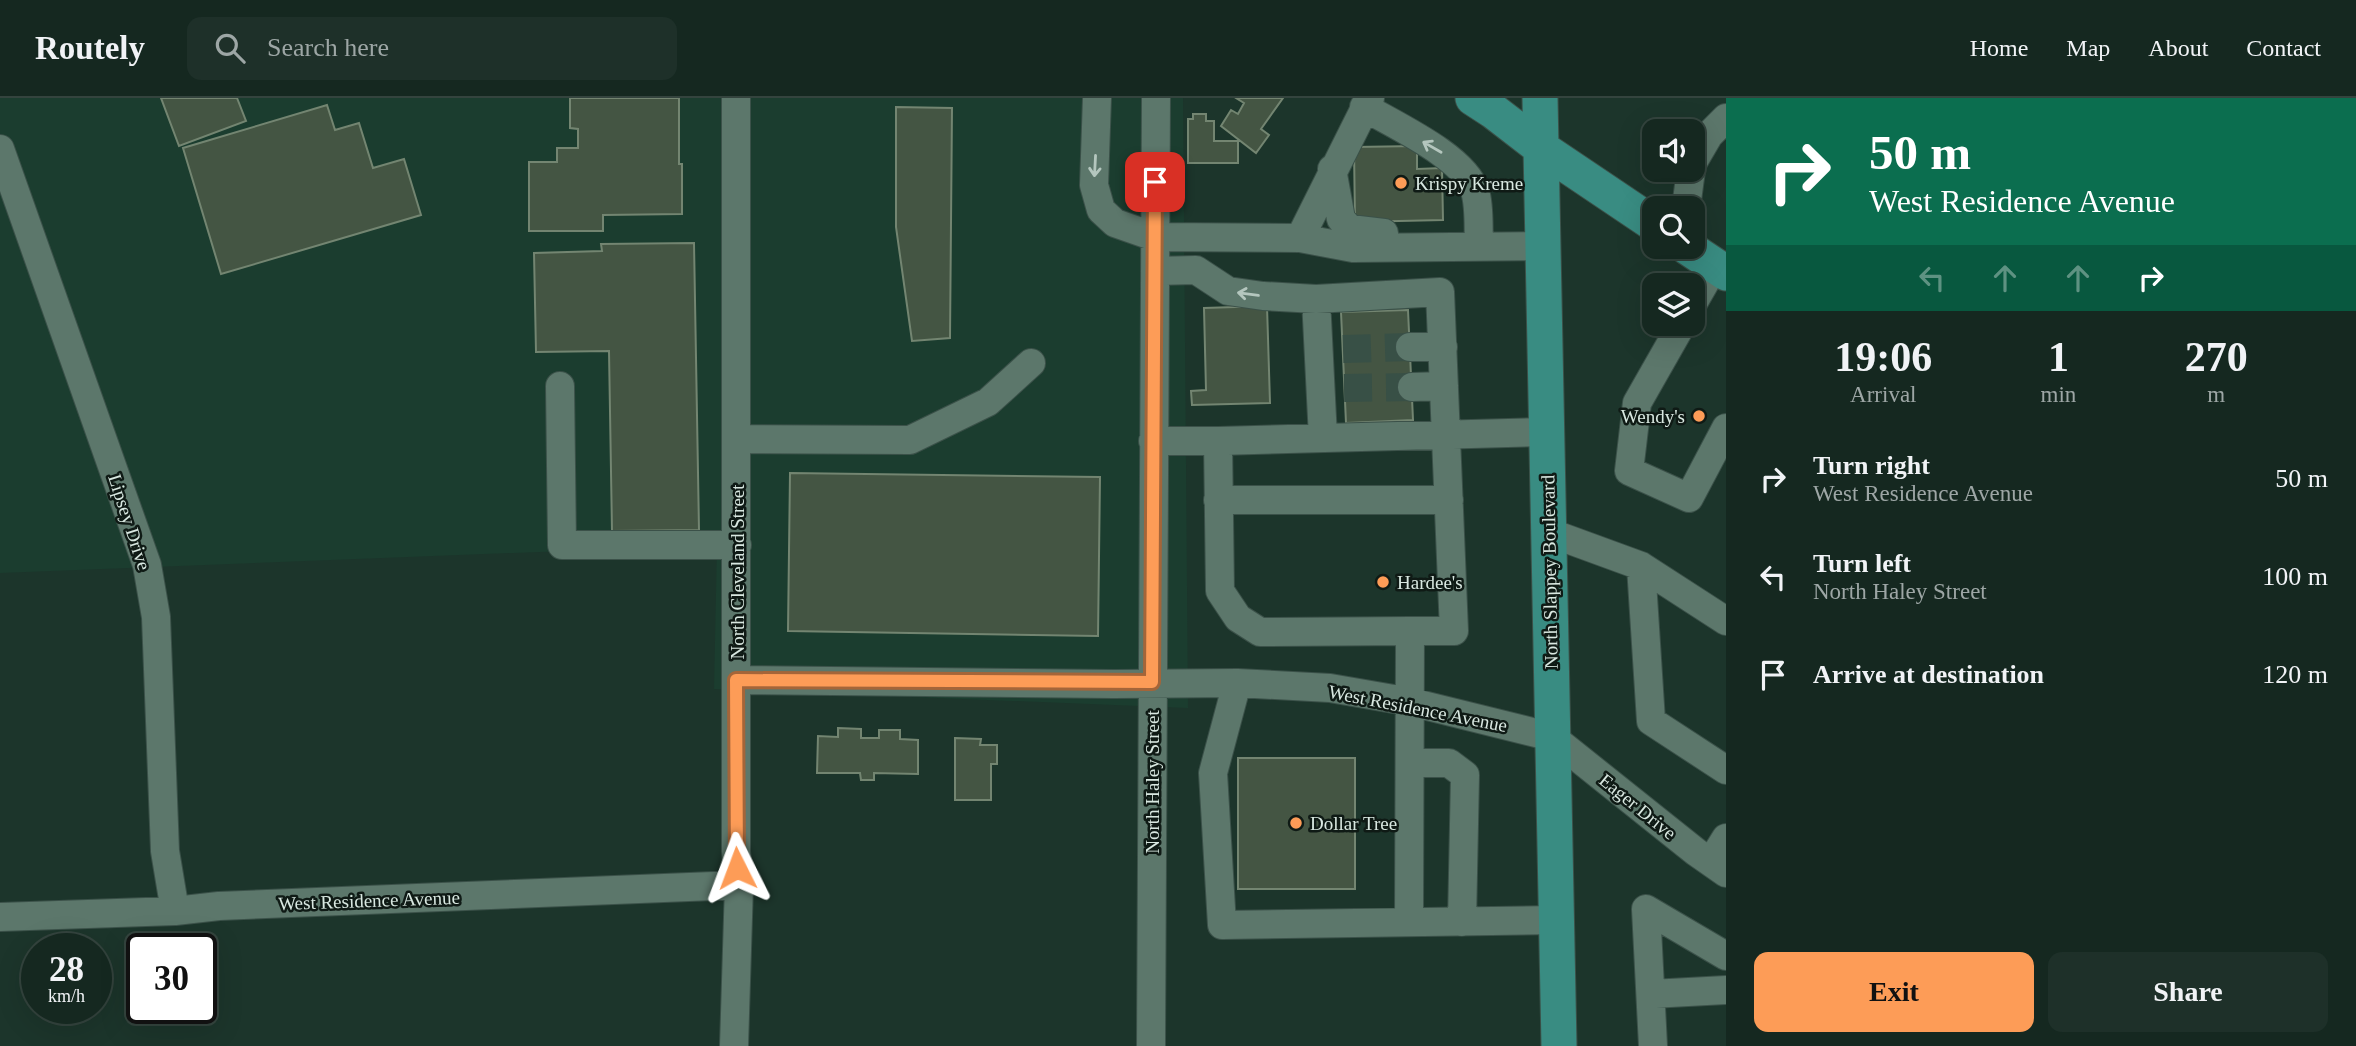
<!DOCTYPE html>
<html lang="en">
<head>
<meta charset="utf-8">
<style>
  :root { --surface:#152820; --page:#1e3029; --text:#f1f3f6; --muted:#9da6a5; --line:#34443e; --accent:#fd9c57 }
  body { margin:0; font-family:Georgia,serif; background:var(--page); color:var(--text); height:100vh; display:flex; flex-direction:column; font-size:26px; white-space:nowrap }
  * { box-sizing:border-box; margin:0 }
  p { font-size:23px; color:var(--muted) }
  .icon { flex:none; width:38px; height:38px; fill:none; stroke:currentColor; stroke-width:2; stroke-linecap:round; stroke-linejoin:round }
  .map { position:relative; flex:1; overflow:hidden }
  .side { display:flex; flex-direction:column; background:var(--surface); width:630px }
  .side>* { flex:none }
  .top-card { background:#0b6e4f; color:#fff; overflow:hidden }
  .fabs { position:absolute; left:1642px; top:21px; display:grid; gap:14px }
  .fabs a { display:grid; place-items:center; width:63px; height:63px; border-radius:14px; background:var(--surface); box-shadow:0 7px 28px #0002,0 0 0 2px var(--line); font-size:35px }
  .speed { position:absolute; left:21px; top:835px; display:flex; gap:14px; font-size:35px; font-weight:700; text-align:center }
  .speed>* { display:grid; place-content:center; width:91px; height:91px; border-radius:50%; background:var(--surface); box-shadow:0 7px 28px #0002,0 0 0 2px var(--line); line-height:1 }
  .speed small { font-size:18px; font-weight:400 }
  .speed .limit { border:4px solid #111; border-radius:10px; background:#fff; color:#111 }
  .pin { position:absolute; display:grid; place-items:center; width:60px; height:60px; color:#fff; margin:-30px; border-radius:14px; box-shadow:0 4px 10px #0006 }
  .me { position:absolute; width:77px; margin:-38px; rotate:357deg; stroke-linejoin:round; filter:drop-shadow(0 0 5px #0008) }
  .turn { display:flex; align-items:center; gap:24px; height:147px; padding:0 28px; font-size:32px }
  .turn .icon { width:91px; height:91px; stroke-width:2.5 }
  .turn b { display:block; font-size:49px; line-height:60px }
  .lanes { display:flex; align-items:center; height:66px; padding:0 28px; background:#0003; justify-content:center; gap:35px; direction:ltr }
  .lanes .off { opacity:.35 }
  .eta { display:flex; justify-content:space-evenly; align-items:center; height:119px; text-align:center }
  .eta b { font-size:42px; font-weight:700; line-height:49px }
  .action { display:flex; gap:14px; margin-top:auto; padding:14px 28px }
  .action a { flex:1; height:80px; border-radius:14px; background:var(--accent); color:#111; font-size:28px; font-weight:700; line-height:80px; text-align:center }
  .action a+a { background:var(--page); color:var(--text) }
  ul { padding:0; list-style:none }
  li { display:flex; align-items:center; gap:21px; height:98px; padding:0 28px }
  li div { flex:1 }
  li b { display:block; font-size:26px }
  li em { font-style:normal }
  header { display:flex; align-items:center; gap:42px; box-sizing:border-box; height:98px; padding:0 35px; background:var(--surface); border-bottom:2px solid var(--line) }
  header strong { font-size:33px }
  nav { display:flex; gap:38px; margin-inline-start:auto; font-size:24px }
  .search { width:490px; height:63px; background:var(--page); display:flex; align-items:center; gap:18px; box-sizing:border-box; padding:0 24px; border-radius:14px; color:var(--muted); font-size:26px }
  main { display:flex; flex:1; min-height:0 }
  .map>svg:first-child { display:block }
</style>
</head>
<body>
<header>
<strong>Routely</strong>
<div class="search"><svg class="icon" aria-label="search" viewBox="0 0 24 24"><circle cx="10" cy="10" r="6"/><path d="M15 15l6 6"/></svg>Search here</div>
<nav><a>Home</a><a>Map</a><a>About</a><a>Contact</a></nav>
</header>
<main>
<div class="map">
<svg width="1726" height="948" viewBox="0 0 1726 948">
  <rect width="100%" height="100%" fill="#1c352b"/>
  <path fill="#1b3d2f" d="M0,0H1183L1188,610L714,591L717,447L0,475Z"/>
  <path fill="#445543" stroke="#738571" stroke-width="2" d="M161,0H237L246,23L179,48Z
    M570,0H679V66H682V116L603,117V133H529V64H557V50H578V31L570,30Z
    M1236,0H1283L1261,31L1269,37L1256,55L1221,28L1231,12L1238,16L1244,5Z
    M327,7L335,32L359,25L373,70L404,61L421,117L221,176L183,50Z
    M896,9L952,10L950,240L912,243L896,129Z
    M1193,16H1206V23H1214V43H1238V65H1188V21H1193Z
    M1417,48V71L1442,70L1443,122L1355,124L1354,49Z
    M694,145L699,432L612,433L609,253L536,254L534,155L602,153L601,146Z
    M1267,208L1270,305L1192,307L1191,293L1206,292L1204,210Z
    M1408,212L1413,322L1346,325L1341,214Z
    M790,375L1100,379L1098,538L788,533Z
    M838,630L861,631V640H879V632H900V641L918,642V676L874,675V682H861L860,675H817L818,638L838,639Z
    M955,640L981,641L980,647H997V666H991V702H955Z
    M1238,660H1355V791H1238Z"/>
  <g fill="none" stroke-linecap="round" stroke-linejoin="round">
    <path stroke="#385046" stroke-width="28" stroke-dasharray="28 14" stroke-linecap="butt" d="M1343,251L1410,249
      M1344,290L1412,289"/>
    <defs>
      <path id="minor" d="M1097,0L1094,87L1101,112L1115,125L1155,139L1300,140L1353,150L1544,148
        M1364,9C1394,27 1465,59 1475,93C1480,109 1478,130 1479,147
        M0,51L147,467L156,519L165,753L175,813
        M1692,66L1709,37L1726,20
        M1332,71L1341,121L1350,131L1384,135
        M1686,110L1691,72
        M1300,140L1370,0
        M1155,173L1196,172L1228,193L1263,198L1316,201L1440,194L1454,533H1410
        M1316,201L1323,340
        M1692,207L1715,167
        M1682,226L1637,305L1629,373L1689,400L1726,330
        M1410,249H1443
        M560,288L562,447H737
        M1412,289L1444,288
        M737,341L910,342L988,304L1031,265
        M1153,343H1218
        M1218,402H1449
        M1548,434L1641,468L1726,523
        M1641,468L1651,623L1726,672
        M736,582L1114,586L1237,585L1330,590L1411,604L1552,639L1696,754L1726,775
        M1237,585L1213,675L1222,827L1556,822
        M1410,665H1449L1465,677L1462,824
        M1711,764L1726,740
        M0,819L175,813L219,808L739,787
        M1409,824L1410,533L1260,534L1238,520L1220,493L1218,343L1546,334
        M1651,896L1726,892
        M734,948L739,787L736,753V0
        M1151,948L1156,0
        M1653,948L1646,811L1726,858"/>
      <path id="major" d="M1473,0L1493,13L1541,50L1654,126
        M1540,0L1559,948
        M1687,149L1726,175"/>
    </defs>
    <use href="#minor" stroke="#3b5149" stroke-width="30"/>
    <use href="#major" stroke="#3b5149" stroke-width="37"/>
    <use href="#minor" stroke="#5c776b" stroke-width="28"/>
    <use href="#major" stroke="#398c82" stroke-width="35"/>
  </g>
  <defs><path id="oneway-shaft" d="M-6 0H5M1.5-3L5.5 0L1.5 3" fill="none" stroke-width="1.6" stroke-linecap="round" stroke-linejoin="round" transform="scale(1.75)"/></defs>
  <g stroke="#b4c6be">
    <use href="#oneway-shaft" transform="translate(1432 49) rotate(-150)"/>
    <use href="#oneway-shaft" transform="translate(1095 68) rotate(93)"/>
    <use href="#oneway-shaft" transform="translate(1248 196) rotate(-172)"/>
  </g>
  <g fill="none" stroke-linecap="round" stroke-linejoin="round">
    <defs>
      <path id="route" d="M737,770L736,582L1152,584L1155,84"/>
    </defs>
    <use href="#route" stroke="#a46539" stroke-width="18"/>
    <use href="#route" stroke="#fd9c57" stroke-width="12"/>
  </g>
  <g fill="#fd9c57" stroke="#0f1a15" stroke-width="2.5">
    <circle cx="1401" cy="85" r="7"/>
    <circle cx="1699" cy="318" r="7"/>
    <circle cx="1383" cy="484" r="7"/>
    <circle cx="1296" cy="725" r="7"/>
  </g>
  <g text-anchor="middle" stroke-width="5" stroke-linejoin="round" paint-order="stroke">
    <g font-size="19" fill="#d9e8e1" stroke="#0f1a15" text-anchor="start">
      <text x="1415" y="92">Krispy Kreme</text>
      <text x="1685" y="325" text-anchor="end">Wendy's</text>
      <text x="1397" y="491">Hardee's</text>
      <text x="1310" y="732">Dollar Tree</text>
    </g>
    <g font-size="19" fill="#d9e8e1" stroke="#0f1a15">
      <text transform="translate(130 424) rotate(72)" y="7">Lipsey Drive</text>
      <text transform="translate(737 474) rotate(-90)" y="7">North Cleveland Street</text>
      <text transform="translate(1549 474) rotate(-91)" y="7">North Slappey Boulevard</text>
      <text transform="translate(1418 610) rotate(11)" y="7">West Residence Avenue</text>
      <text transform="translate(1152 684) rotate(-90)" y="7">North Haley Street</text>
      <text transform="translate(1638 708) rotate(39)" y="7">Eager Drive</text>
      <text transform="translate(369 802) rotate(-2)" y="7">West Residence Avenue</text>
    </g>
  </g>
</svg>
<div class="fabs">
<a><svg class="icon" aria-label="sound" viewBox="0 0 24 24"><path d="M4 9h4l5-4v14l-5-4H4zM17 9q2 3 0 6"/></svg></a>
<a><svg class="icon" aria-label="search" viewBox="0 0 24 24"><circle cx="10" cy="10" r="6"/><path d="M15 15l6 6"/></svg></a>
<a><svg class="icon" aria-label="layers" viewBox="0 0 24 24"><path d="M12 4l9 5-9 5-9-5zM3 14l9 5 9-5"/></svg></a>
</div>
<div class="speed"><div>28<small>km/h</small></div><div class="limit">30</div></div>
<div class="pin" style="left:1155px;top:84px;background:#d93025"><svg class="icon" aria-label="arrive" viewBox="0 0 24 24"><path d="M6 21V4h12l-3 4 3 4H6"/></svg></div>
<svg class="me" style="left:737px;top:770px" viewBox="-20 -20 40 40"><path d="M0-17L14 15 0 8-14 15z" fill="#fd9c57" stroke="#fff" stroke-width="4"/></svg>
</div>
<section class="side">
<div class="top-card">
<div class="turn"><svg class="icon" aria-label="right" viewBox="0 0 24 24"><path d="M7 20v-9h11M14 6l5 5-5 5"/></svg><div><b>50 m</b>West Residence Avenue</div></div>
<div class="lanes"><svg class="icon off" aria-label="left" viewBox="0 0 24 24"><path d="M17 20v-9H6M10 6l-5 5 5 5"/></svg><svg class="icon off" aria-label="ahead" viewBox="0 0 24 24"><path d="M12 20V5M6 11l6-6 6 6"/></svg><svg class="icon off" aria-label="ahead" viewBox="0 0 24 24"><path d="M12 20V5M6 11l6-6 6 6"/></svg><svg class="icon" aria-label="right" viewBox="0 0 24 24"><path d="M7 20v-9h11M14 6l5 5-5 5"/></svg></div>
</div>
<div class="eta">
<div><b>19:06</b><p>Arrival</p></div>
<div><b>1</b><p>min</p></div>
<div><b>270</b><p>m</p></div>
</div>
<ul>
<li><svg class="icon" aria-label="right" viewBox="0 0 24 24"><path d="M7 20v-9h11M14 6l5 5-5 5"/></svg><div><b>Turn right</b><p>West Residence Avenue</p></div><em>50 m</em></li>
<li><svg class="icon" aria-label="left" viewBox="0 0 24 24"><path d="M17 20v-9H6M10 6l-5 5 5 5"/></svg><div><b>Turn left</b><p>North Haley Street</p></div><em>100 m</em></li>
<li><svg class="icon" aria-label="arrive" viewBox="0 0 24 24"><path d="M6 21V4h12l-3 4 3 4H6"/></svg><div><b>Arrive at destination</b></div><em>120 m</em></li>
</ul>
<div class="action"><a>Exit</a><a>Share</a></div>
</section>
</main>
</body>
</html>
